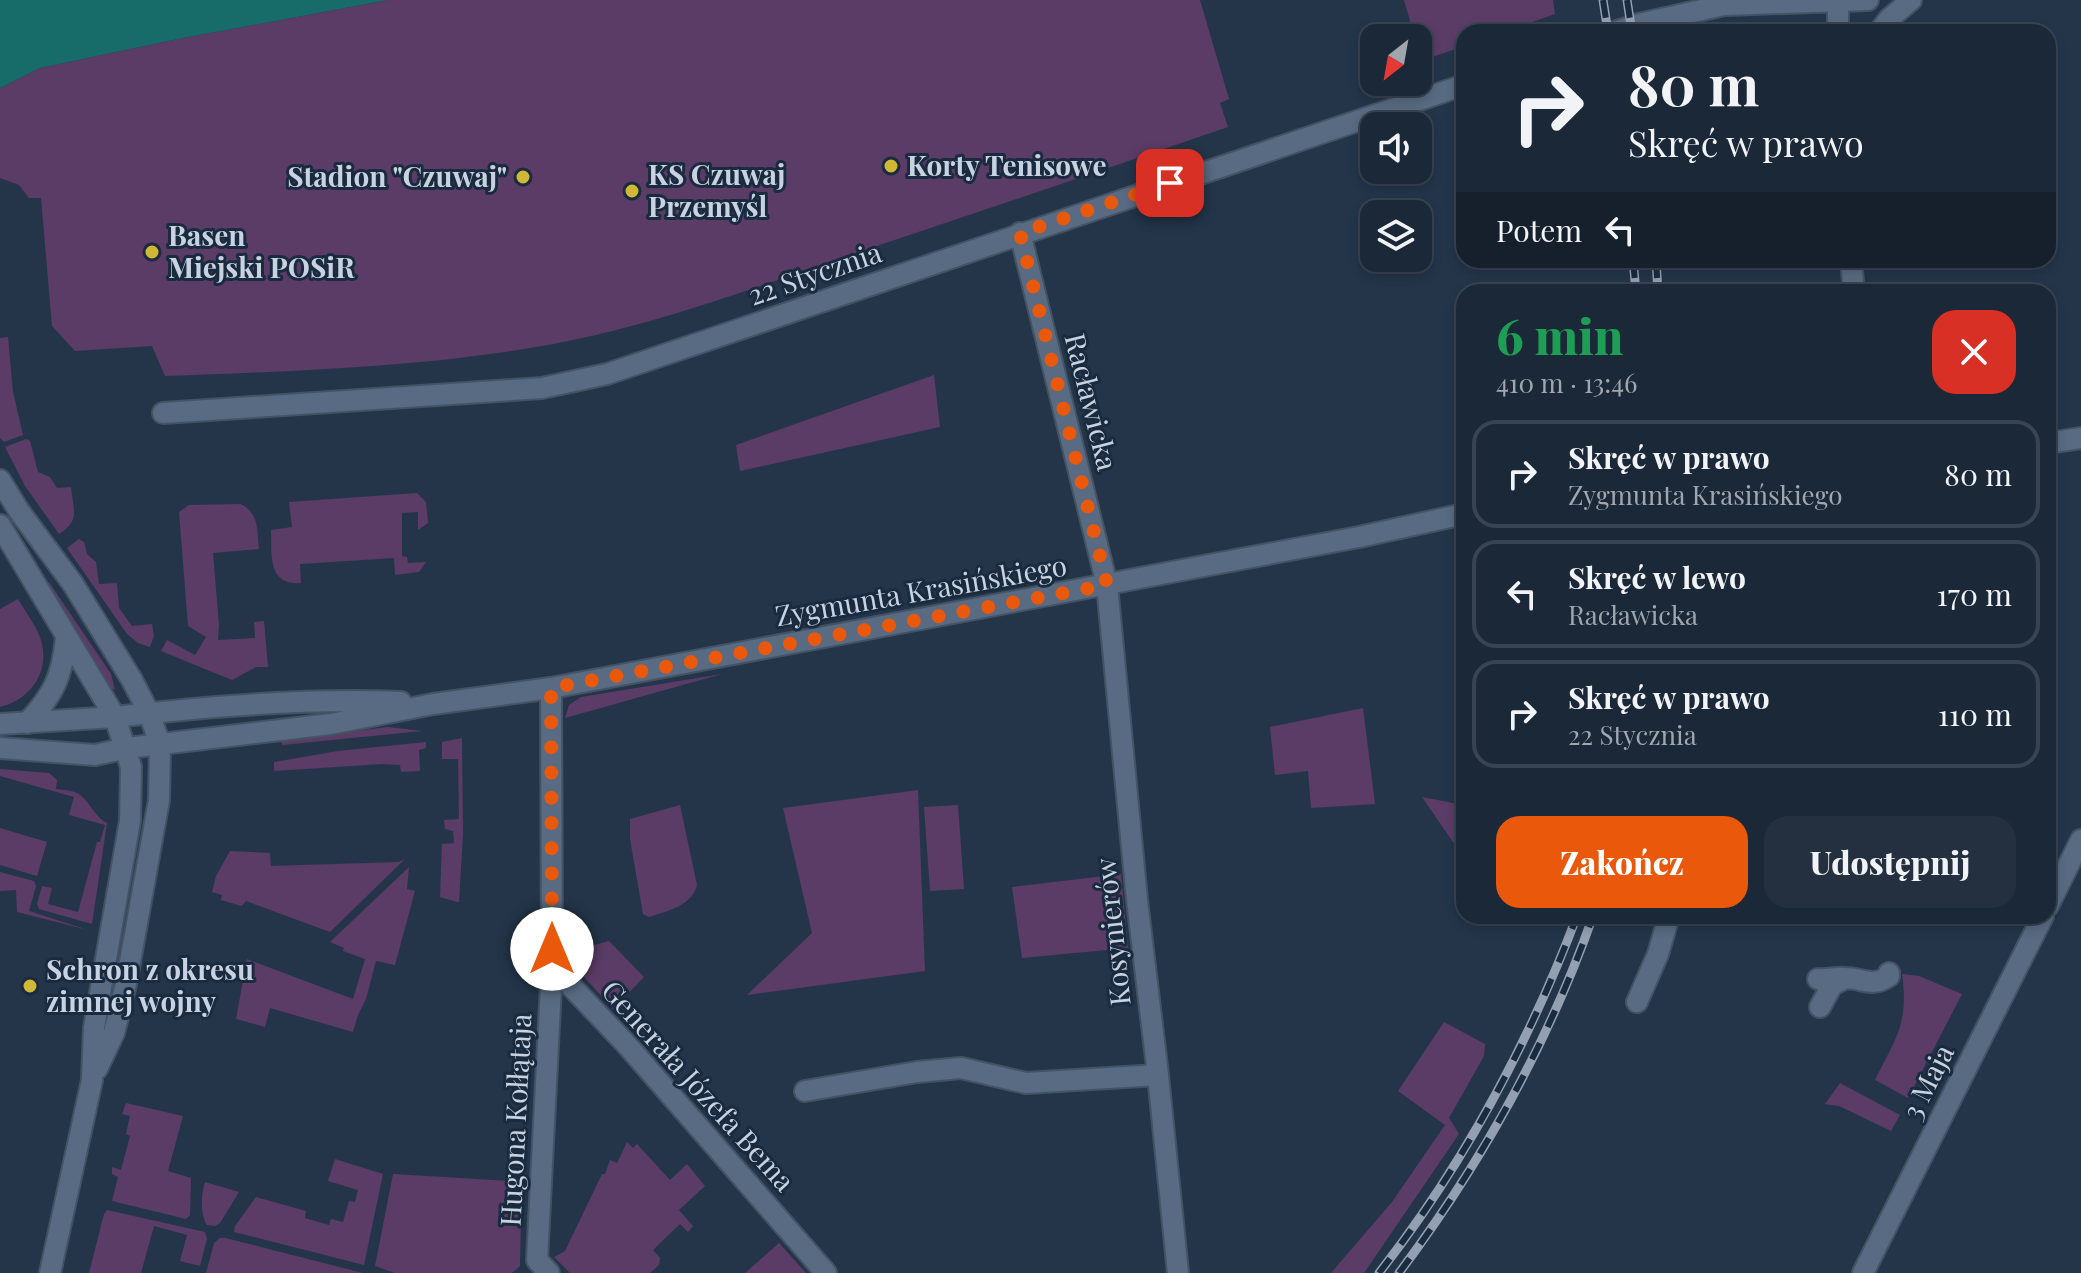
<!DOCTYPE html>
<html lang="pl">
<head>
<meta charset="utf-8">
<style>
  :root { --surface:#1b2838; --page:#243040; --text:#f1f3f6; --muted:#a0a6ae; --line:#394453; --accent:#ea580c }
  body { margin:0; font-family:"Playfair Display",serif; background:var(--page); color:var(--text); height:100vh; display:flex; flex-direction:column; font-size:30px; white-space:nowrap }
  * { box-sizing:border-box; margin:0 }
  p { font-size:26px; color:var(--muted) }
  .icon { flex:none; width:44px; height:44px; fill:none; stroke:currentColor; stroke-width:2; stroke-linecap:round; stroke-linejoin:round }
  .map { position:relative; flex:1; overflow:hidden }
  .details { position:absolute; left:1456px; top:284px; width:600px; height:640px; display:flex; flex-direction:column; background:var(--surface); border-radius:24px; box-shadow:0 4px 12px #0003,0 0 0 2px var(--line) }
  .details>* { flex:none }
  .hud { position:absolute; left:1456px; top:24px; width:600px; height:244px; border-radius:24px; box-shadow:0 4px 12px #0003,0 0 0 2px var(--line); background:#1b2838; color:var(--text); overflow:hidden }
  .needle { width:52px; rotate:211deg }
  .buttons { position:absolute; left:1360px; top:24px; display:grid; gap:16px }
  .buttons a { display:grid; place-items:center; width:72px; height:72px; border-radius:16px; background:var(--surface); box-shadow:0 4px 12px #0003,0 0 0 2px var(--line); font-size:40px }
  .pin { position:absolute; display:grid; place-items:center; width:68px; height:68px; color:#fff; margin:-34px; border-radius:16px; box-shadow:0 4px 12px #0006 }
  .me { position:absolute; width:88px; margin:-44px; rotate:0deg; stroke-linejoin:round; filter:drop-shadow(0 0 6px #0008) }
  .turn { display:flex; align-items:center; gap:28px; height:168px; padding:0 40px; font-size:36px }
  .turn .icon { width:104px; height:104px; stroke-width:2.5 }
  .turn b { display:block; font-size:56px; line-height:68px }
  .then { display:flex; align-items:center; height:76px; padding:0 40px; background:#0003; gap:16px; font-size:30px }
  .round { display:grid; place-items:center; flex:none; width:84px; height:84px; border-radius:24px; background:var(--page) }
  .summary { display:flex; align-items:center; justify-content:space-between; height:136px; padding:0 40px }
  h1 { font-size:48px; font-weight:800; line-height:60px; color:#1e9e55 }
  .action { display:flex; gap:16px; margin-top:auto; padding:16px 40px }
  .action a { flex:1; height:92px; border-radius:24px; background:var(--accent); color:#fff; font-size:32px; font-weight:800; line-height:92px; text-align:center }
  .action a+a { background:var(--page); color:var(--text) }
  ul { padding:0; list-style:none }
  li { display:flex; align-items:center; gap:24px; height:108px; margin:0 16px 12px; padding:0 24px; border:4px solid var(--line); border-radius:24px }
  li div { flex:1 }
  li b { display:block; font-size:30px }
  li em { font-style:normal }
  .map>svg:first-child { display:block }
</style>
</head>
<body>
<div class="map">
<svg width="2081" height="1273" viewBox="0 0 2081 1273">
  <rect width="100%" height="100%" fill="#24354a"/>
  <path fill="#5b3c67" d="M388,0H1200L1229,99L1220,103L1228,127C1102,170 976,213 850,255C757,287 663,322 568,341C440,367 295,371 165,376L152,346L75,351L52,326L41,198H29L19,185L0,178V88L40,68L178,39Z
    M1404,0H1553L1555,14L1504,32H1464V46L1421,61L1418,38H1415Z
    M8,337L13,392L23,435L4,442L0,438V338Z
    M934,375L940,427L740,471L736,445Z
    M26,439L30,441L38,472L50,477L57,488L71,487C73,510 81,520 59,534L25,486L5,447Z
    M417,493L426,502L428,523L418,530V512L402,513V556L407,557L408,563L426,562L419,572L395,575L394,558L300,564L301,583C267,586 272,554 271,530L292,527L289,502Z
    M240,504C259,512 257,530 259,549L213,553L219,625L218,640L255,638L254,622L264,621L268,667H256L232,680L161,651L167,640L195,655L206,637L188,626L179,512L189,505Z
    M79,539L84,542L87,554L96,562L99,584L117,583L119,608L132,626L152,624L154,636L150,647L138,643L127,634L67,548Z
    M49,582L111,674L115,690L111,688L47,584Z
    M18,599C26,613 39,629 42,644C49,675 28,700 0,707V609Z
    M722,674L565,718L569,705L581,697Z
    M1363,708L1375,804L1311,808L1308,771L1275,775L1270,727Z
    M388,727L422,731L282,745L281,740Z
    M462,738L463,834L459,902H457L440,897L442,844L454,843L453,831L445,829L444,820L459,819L458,759H442V742Z
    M426,742V748L419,750L420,771L401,772L400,765L382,764L274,771V762L338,751Z
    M0,769L49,773L57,780L56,789C62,790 71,790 77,793C90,800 94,817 107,823L92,924L39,909L37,904L42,886L52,888L48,904L78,912L97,842H100L105,825L69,815L74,797L0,776Z
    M918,790L925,971L747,995L812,933L783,808Z
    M1422,797L1464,805V858Z
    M680,805L697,885C692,906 667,911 649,917L643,914L630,839V819Z
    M958,805L964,889L930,891L924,807Z
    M0,828L47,842L37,876L0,865Z
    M230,851L270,853L271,866L399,862L405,859L330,932L246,901L242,906L221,900L222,895L212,892L216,876Z
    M409,867L407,889L415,891L395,965L376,961L366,999L358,1015L353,1032L270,1008L265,1027L236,1019L247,959L353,999L365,959L343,951L344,948L330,942Z
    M0,872L34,881L36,886L29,911L88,930L17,912L16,890L0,891Z
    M1121,874L1128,948L1022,958L1012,887Z
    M609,941L644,977L613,1009L576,968L573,951Z
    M1902,974L1919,976L1962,994L1908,1098L1875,1080C1896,1038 1909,1023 1902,974Z
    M1444,1022L1485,1044L1484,1056L1449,1118L1459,1134L1364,1273H1331L1392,1202L1445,1125L1398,1091Z
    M1840,1083L1900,1115L1891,1131L1839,1106L1825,1104Z
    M126,1103L183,1116L168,1171L191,1178L190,1215L186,1219L112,1201L118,1177L112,1174V1167L121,1170L130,1136L126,1134L130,1116L122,1114Z
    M627,1142L633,1148L637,1144L670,1180L687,1164L705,1186L679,1210L693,1226L688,1232L680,1224L653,1250L660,1258L659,1265L650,1273H570L554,1257L565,1251L602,1174H605L610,1160L617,1163Z
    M335,1159L383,1174L364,1265L234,1232L235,1226L256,1197L306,1211L305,1218L329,1225L331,1219L343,1222L349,1201L355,1202L358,1190L328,1181Z
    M393,1174L509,1181L506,1212L521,1214L520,1266L512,1273H395L375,1266Z
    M205,1182L239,1192L220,1223L215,1226L207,1225C200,1214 201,1194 205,1182Z
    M107,1210L205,1232L207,1239L200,1266L180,1261L187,1235L154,1226L141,1273H89L104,1214Z
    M220,1238H225L363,1273H206L214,1243Z
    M779,1243L806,1273H745Z"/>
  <path fill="#176b69" d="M0,0H388L178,39L40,68L0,88Z"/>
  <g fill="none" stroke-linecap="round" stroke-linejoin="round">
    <defs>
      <path id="minor" d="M1614,32L1639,24L1724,5L1868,0
        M1838,32V2
        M1879,32L1889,19L1911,0
        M1020,233L1107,585L1137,900L1158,1075L1178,1273
        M1851,260L1854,292
        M163,413L542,388L607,374L1464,85
        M0,724L115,717
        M0,748L95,755L127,748
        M552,966L627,1045L826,1273
        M1818,979C1828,980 1836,977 1845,978C1863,978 1872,988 1889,976V973
        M1637,1002L1658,954L1669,916
        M1820,1007L1832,985L1844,979
        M805,1091L917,1072L961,1068L1026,1083L1158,1075
        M549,1273L537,1260L552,966L551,688"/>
      <path id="tertiary" d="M2048,443L2081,438
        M115,717C209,706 306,698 401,702
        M127,748L331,724L433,704L551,688L1359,537L1464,514"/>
      <path id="secondary" d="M0,480L19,511L73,584L132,680L149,713L160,744L159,800L126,984L114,1033L97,1069
        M0,525L115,717L131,767L130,821L94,1028L92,1080L50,1273
        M27,723C54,694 62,677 66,638
        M2048,906L2081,840
        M1863,1273L2043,916"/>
    </defs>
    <use href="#minor" stroke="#445364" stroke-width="24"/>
    <use href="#tertiary" stroke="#445364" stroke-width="24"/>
    <use href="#secondary" stroke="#445364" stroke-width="24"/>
    <use href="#minor" stroke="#586b82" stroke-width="20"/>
    <use href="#tertiary" stroke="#586b82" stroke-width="20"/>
    <use href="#secondary" stroke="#586b82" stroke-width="20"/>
    <defs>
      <path id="rail" d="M1603,0L1608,32
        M1627,0L1632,32
        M1633,260L1636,292
        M1656,260L1658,292
        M1379,1273C1464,1164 1528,1045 1577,916
        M1399,1273C1480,1165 1548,1044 1593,916"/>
    </defs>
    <use href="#rail" stroke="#94a0b1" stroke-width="9"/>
    <use href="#rail" stroke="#1a2b3f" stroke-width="6" stroke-dasharray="18" stroke-linecap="butt"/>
  </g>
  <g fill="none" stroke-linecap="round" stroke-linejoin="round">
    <path stroke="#ea580c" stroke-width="14" stroke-dasharray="0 25.2" d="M552,949L551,688L1107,585L1020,233L1170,183"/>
  </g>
  <g fill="#d0b736" stroke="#1a2b3f" stroke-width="3">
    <circle cx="891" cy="166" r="8"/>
    <circle cx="523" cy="177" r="8"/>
    <circle cx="632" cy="191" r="8"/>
    <circle cx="152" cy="252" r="8"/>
    <circle cx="30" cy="986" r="8"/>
  </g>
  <g text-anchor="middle" stroke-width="6" stroke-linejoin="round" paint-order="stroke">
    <g font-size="28" font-weight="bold" fill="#c8d2e0" stroke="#1a2b3f" text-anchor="start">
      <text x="907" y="176">Korty Tenisowe</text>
      <text x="648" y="185">KS Czuwaj<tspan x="648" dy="32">Przemyśl</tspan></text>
      <text x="507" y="187" text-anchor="end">Stadion "Czuwaj"</text>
      <text x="168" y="246">Basen<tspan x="168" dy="32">Miejski POSiR</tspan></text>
      <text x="46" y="980">Schron z okresu<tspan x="46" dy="32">zimnej wojny</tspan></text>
    </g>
    <g font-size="28" fill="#c8d2e0" stroke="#1a2b3f">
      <text transform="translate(815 274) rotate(-19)" y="10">22 Stycznia</text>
      <text transform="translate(1091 402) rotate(76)" y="10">Racławicka</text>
      <text transform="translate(921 591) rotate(-10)" y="10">Zygmunta Krasińskiego</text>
      <text transform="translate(1113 932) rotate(-96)" y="10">Kosynierów</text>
      <text transform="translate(1928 1082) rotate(-63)" y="10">3 Maja</text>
      <text transform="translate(698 1086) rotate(48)" y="10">Generała Józefa Bema</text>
      <text transform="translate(516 1120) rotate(-87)" y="10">Hugona Kołłątaja</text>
    </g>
  </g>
</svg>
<div class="buttons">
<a><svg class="needle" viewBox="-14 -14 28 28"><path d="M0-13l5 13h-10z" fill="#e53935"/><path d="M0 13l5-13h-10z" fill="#a0a6ae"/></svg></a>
<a><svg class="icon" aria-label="sound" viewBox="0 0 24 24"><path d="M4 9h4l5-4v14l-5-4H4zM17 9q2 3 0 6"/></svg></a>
<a><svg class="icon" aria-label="layers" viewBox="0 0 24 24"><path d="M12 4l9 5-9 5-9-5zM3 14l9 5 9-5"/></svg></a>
</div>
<div class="pin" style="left:1170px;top:183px;background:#d93025"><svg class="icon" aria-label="arrive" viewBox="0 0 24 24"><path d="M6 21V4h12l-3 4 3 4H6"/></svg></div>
<svg class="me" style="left:552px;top:949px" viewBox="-20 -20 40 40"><circle r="19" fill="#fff"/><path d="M0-13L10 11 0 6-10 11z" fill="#ea580c"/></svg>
<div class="hud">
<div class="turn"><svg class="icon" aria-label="right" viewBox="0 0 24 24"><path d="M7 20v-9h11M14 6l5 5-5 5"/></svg><div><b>80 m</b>Skręć w prawo</div></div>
<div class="then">Potem<svg class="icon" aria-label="left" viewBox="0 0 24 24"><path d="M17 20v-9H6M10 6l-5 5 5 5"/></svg></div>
</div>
<section class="details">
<div class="summary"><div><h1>6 min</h1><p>410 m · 13:46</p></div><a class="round" style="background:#d93025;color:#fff"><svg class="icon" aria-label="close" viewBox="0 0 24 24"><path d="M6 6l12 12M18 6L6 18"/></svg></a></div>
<ul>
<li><svg class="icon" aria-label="right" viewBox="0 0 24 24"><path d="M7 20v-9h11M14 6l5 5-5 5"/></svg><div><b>Skręć w prawo</b><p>Zygmunta Krasińskiego</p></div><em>80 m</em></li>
<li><svg class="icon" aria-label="left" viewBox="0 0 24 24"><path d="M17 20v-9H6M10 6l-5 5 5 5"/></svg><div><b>Skręć w lewo</b><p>Racławicka</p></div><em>170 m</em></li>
<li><svg class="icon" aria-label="right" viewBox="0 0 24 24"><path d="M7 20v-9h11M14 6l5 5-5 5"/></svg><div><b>Skręć w prawo</b><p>22 Stycznia</p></div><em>110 m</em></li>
</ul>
<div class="action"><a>Zakończ</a><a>Udostępnij</a></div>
</section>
</div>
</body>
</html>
